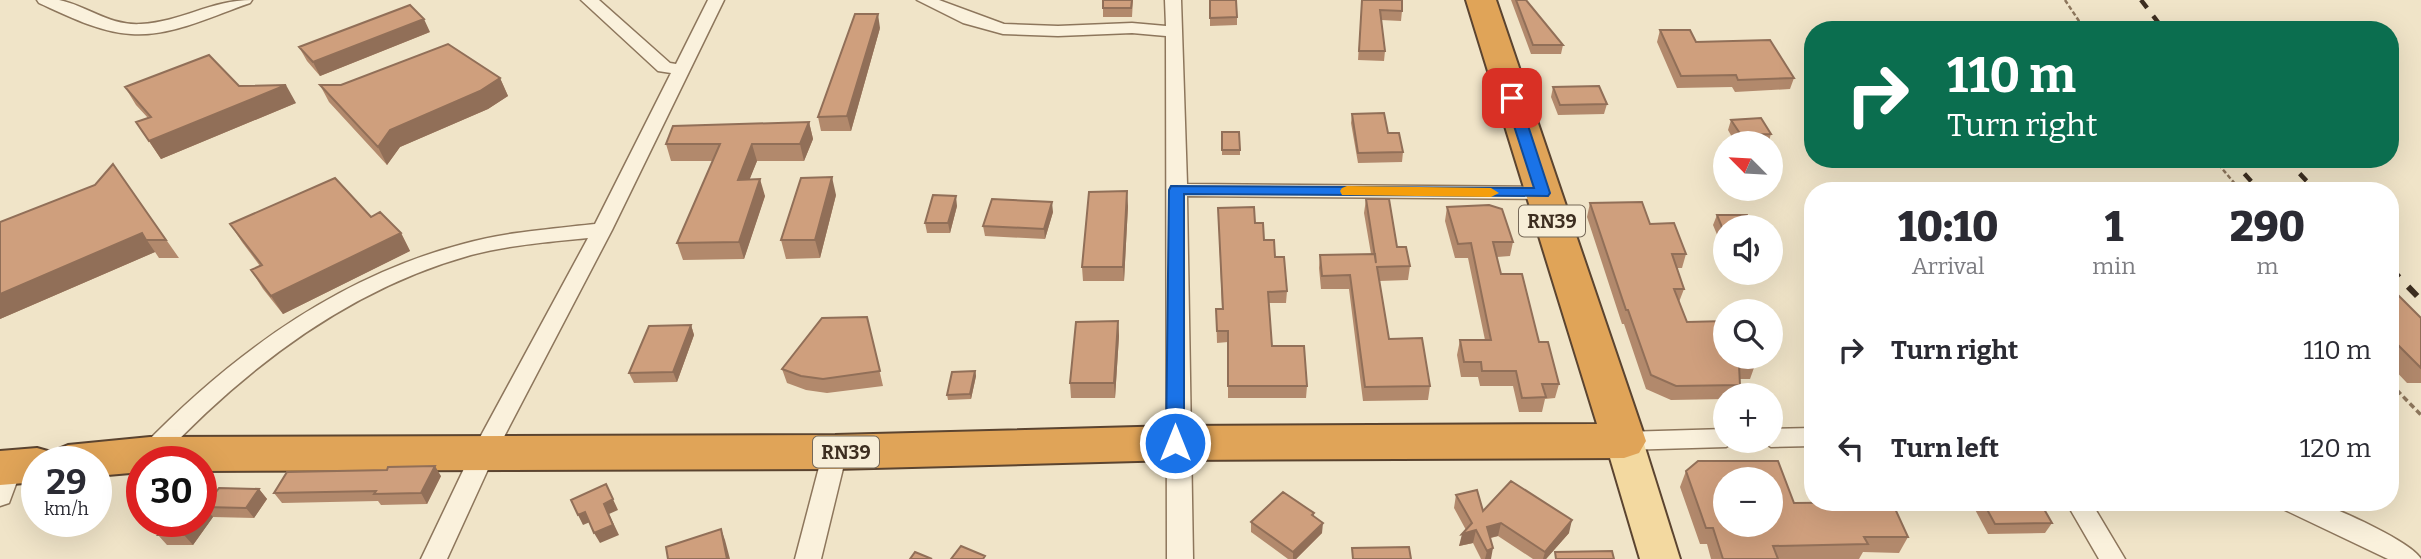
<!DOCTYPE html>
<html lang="en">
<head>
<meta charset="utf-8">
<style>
  :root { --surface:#fff; --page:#f7f7f7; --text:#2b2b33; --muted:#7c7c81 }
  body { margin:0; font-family:Bitter,serif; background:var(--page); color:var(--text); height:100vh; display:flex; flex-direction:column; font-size:26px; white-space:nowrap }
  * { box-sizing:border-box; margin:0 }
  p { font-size:23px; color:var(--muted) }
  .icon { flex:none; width:38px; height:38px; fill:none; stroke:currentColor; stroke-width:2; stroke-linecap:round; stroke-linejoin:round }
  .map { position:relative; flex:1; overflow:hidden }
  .drawer { position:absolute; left:1804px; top:182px; width:595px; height:329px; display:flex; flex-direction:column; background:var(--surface); border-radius:28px; box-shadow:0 7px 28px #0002 }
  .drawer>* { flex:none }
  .top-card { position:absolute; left:1804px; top:21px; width:595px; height:147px; border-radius:28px; box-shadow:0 7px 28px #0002; background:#0b6e4f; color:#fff; overflow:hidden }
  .needle { width:46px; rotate:294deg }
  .controls { position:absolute; left:1713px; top:131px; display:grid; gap:14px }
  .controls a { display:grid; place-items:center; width:70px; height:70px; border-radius:50%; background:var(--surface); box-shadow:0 7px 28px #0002; font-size:35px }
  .speed { position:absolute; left:21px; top:446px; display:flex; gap:14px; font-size:35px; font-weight:700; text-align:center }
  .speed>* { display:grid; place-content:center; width:91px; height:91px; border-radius:50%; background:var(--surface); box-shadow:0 7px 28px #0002; line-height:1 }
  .speed small { font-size:18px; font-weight:400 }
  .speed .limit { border:10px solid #d22; background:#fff; color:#111 }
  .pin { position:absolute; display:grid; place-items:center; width:60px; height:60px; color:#fff; margin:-30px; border-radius:14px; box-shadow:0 4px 10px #0006 }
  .me { position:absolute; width:77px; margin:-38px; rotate:0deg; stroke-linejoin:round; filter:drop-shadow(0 0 5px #0008) }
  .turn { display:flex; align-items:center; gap:24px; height:147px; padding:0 28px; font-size:32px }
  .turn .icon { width:91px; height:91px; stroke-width:2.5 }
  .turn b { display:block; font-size:49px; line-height:60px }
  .eta { display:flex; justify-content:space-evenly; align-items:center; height:119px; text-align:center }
  .eta b { font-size:42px; font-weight:800; line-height:49px }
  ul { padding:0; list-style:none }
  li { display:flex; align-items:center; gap:21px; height:98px; padding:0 28px }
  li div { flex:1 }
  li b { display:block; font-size:26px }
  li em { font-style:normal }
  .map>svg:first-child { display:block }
</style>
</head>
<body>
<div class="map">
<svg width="2421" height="559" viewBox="0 0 2421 559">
  <rect width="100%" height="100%" fill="#f0e4c8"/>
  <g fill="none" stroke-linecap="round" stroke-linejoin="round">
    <defs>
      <path id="street" d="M37,0C44,0 52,0 59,0C88,6 109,26 141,24C181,22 211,0 252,0L250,3C212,16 171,37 131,34C99,32 68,16 39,3Z
        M581,0H599L670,63L676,64L708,0H724L612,230L495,454L447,559H421L471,454L588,238C549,242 509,245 471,255C348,289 244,369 158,461H142L138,454L142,447C231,355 337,277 463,244C506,232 551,229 595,224L671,73L658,71Z
        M917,0H939L1004,24L1058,26L1132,23L1166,26L1165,0H1181L1187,184L1543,187L1550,189L1553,193L1550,197L1543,199L1187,196L1193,559H1167L1166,36L1132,33L1058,36L1003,34L963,23Z
        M1813,428V446L1771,447L1761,441H1771V429Z
        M1726,429V441H1736L1726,447L1624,450L1616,447L1612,441L1616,435L1624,432Z
        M835,443L843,445L847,452L821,559H795L823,452L827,445Z
        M10,459L19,461L22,468L9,503L0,506V464Z
        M2066,502H2091L2125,559H2099Z
        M2280,502C2292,502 2308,500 2319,503C2340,510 2412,542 2421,559H2388L2283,509Z"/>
      <path id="primary" d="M1624,427L1637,431L1643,441L1680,559H1640L1605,441L1611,431Z"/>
      <path id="highway" d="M1466,0H1496L1646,441L1639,453L1624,458L1175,460L835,469L201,471V462H142V472L96,476V462H37V482L0,485V451L37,448L51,452L68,445L150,437L835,435L1175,426L1597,424Z"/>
    </defs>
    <use href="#street" stroke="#8d765c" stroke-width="3"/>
    <use href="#primary" stroke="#5b4430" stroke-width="4"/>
    <use href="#highway" stroke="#5b4430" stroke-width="4"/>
    <path stroke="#8d765c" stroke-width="2.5" stroke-dasharray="4.5 2.5" stroke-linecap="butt" d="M2065,0L2085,30
      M2214,159L2241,191"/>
    <path stroke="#8d765c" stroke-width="3.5" stroke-dasharray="6 3.5" stroke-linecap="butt" d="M2390,383L2421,415"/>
    <use href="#street" fill="#faf1dc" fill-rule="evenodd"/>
    <use href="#primary" fill="#f3d9a0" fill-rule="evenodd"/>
    <use href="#highway" fill="#e0a458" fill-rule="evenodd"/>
    <path stroke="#3d2e20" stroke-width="4.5" stroke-dasharray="10 10" stroke-linecap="butt" d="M2141,0L2164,30
      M2231,159L2260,191
      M2286,159L2316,191"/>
    <path stroke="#3d2e20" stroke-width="6" stroke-dasharray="13 13" stroke-linecap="butt" d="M2390,268L2421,300"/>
  </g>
  <path fill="#b2896c" d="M1133,0L1132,17H1103V8Z
    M1210,0L1237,17V25L1210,26Z
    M1362,0L1402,11L1401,21L1381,20L1385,51L1384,61L1358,60Z
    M1511,0H1526L1563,45L1561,54H1531Z
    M880,28L851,131H821L818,117Z
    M1660,30L1696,42L1794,78L1790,89L1735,92L1732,87L1677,88L1657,42Z
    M430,32L320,76L307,61L299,47Z
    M500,78L508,96L488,109L400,147L387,165L329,102L320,85Z
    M239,86L296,103L161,159L136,122L148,118L136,105L125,87Z
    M1553,87L1607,104L1604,114L1558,115L1551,97Z
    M1352,114L1388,133L1403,152L1402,162L1358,163L1351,123Z
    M1731,120L1771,134L1768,144H1736L1728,130Z
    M809,122L813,139L804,161H757L749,180L765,196L744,259L683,260L677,243L713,161H671L666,144Z
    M1222,132L1240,150V155H1222Z
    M113,164L179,258H159L155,252L0,319V222L95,185Z
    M836,195L820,258L786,259L781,240Z
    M1366,199L1410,266L1408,280L1379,281L1389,339L1430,386L1428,400L1363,401L1349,289H1321L1319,268L1320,255L1371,254L1364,213Z
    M1590,203L1650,224L1686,254L1682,268H1677L1684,289L1679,302L1687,322L1755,365L1750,379H1740V385L1736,396H1726V399L1671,400L1646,389L1624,324H1622L1587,217Z
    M957,206L950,233H927L925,223Z
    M1128,206L1124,281H1083L1082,267Z
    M1447,207L1513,242L1510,256L1497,257L1501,274L1539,342L1559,384L1555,398L1545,399L1542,412H1519L1513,386H1480L1478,377H1461L1457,355L1460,340H1485L1468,258H1455L1445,221Z
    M1218,208L1255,223L1264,240L1275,257L1287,291L1286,303H1269L1272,346L1307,386L1306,398H1228V342L1217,343L1216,309H1222Z
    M1053,212L1045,239L985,236L983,226Z
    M1717,215L1726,228V256L1713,225Z
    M230,224L401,233L410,251L283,314L263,289L251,270L260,266L242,242Z
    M2390,287L2421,318V383H2407L2390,365Z
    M867,317L883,386L827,393L806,390L787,383L782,369Z
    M1118,321L1119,336L1115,398H1071L1070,383Z
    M691,325L694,335L677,382L634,383L629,373Z
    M975,371L976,376L971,399L948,400L947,395Z
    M1686,471L1794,503L1908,537L1899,553L1863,552L1859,559H1711L1707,544H1700L1680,487Z
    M441,476L427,504L381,505L378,501L282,503L274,493Z
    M259,489L267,499L254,518L213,517L193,545H167L158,535L201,499L210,500Z
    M1456,495L1483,511L1569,533L1546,559H1533L1498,536L1491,538V559H1481L1473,543L1459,546L1466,530L1454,508Z
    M1971,502H2040L2052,523L2045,533L1988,534Z
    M1314,513V517L1322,533L1296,559H1288L1251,532V522Z"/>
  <path fill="#916f58" d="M878,14L880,28L851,131L847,116Z
    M424,19L430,32L320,76L313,62Z
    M500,78L508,96L488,109L400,147L387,165L378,147L390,130Z
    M286,85L296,103L161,159L149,141Z
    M809,122L813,139L804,161L800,144Z
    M752,144L757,161L743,196L738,180Z
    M832,177L836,195L820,258L815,240Z
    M760,179L765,196L744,259L739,242Z
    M1127,191L1128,206L1124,281L1123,267Z
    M956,196L957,206L950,233L948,223Z
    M1052,202L1053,212L1045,239L1044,229Z
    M142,233L155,252L0,319V294Z
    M401,233L410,251L283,314L271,296Z
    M1118,321L1119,336L1115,398L1114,383Z
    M691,325L694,335L677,382L673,372Z
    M975,371L976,376L971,399L970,394Z
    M435,466L441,476L427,504L421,493Z
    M606,484L618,510L609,514L619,535L600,543L594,533Z
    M259,489L267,499L254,518L246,508Z
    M210,499L205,507L213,517L193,545L184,535L194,522H201V511Z
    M585,512L590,522L583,525L578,515Z
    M1572,520L1569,533L1546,559H1543L1545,552Z
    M1323,523L1322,533L1296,559H1293V552Z
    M1501,523L1498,536L1484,539L1487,527Z
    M721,529L725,540L730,559H727Z
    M1476,530L1473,543L1459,546L1462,534Z
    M1493,548L1491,559H1485L1487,551Z"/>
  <path fill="#cf9f7d" stroke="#916f58" stroke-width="2" fill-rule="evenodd" d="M1103,0H1132L1131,8H1103Z
    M1210,0H1236L1237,17L1210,18Z
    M1362,0H1402V11L1380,10L1385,51H1359Z
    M1516,0H1526L1563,45H1533Z
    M410,5L424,19L313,62L299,47Z
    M855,14H878L847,116L818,117Z
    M1660,30H1690L1696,42L1770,40L1794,78L1738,80L1736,75L1681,76Z
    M448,44L500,78L480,91L390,130L378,147L320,85H341Z
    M209,55L239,86L286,85L149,141L136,122L151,117L125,87Z
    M1599,86L1607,104L1560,105L1553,87Z
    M1384,113L1388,133H1399L1403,152L1358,153L1352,114Z
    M1761,118L1771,134L1741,135L1731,120Z
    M809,122L800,144H752L738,180L760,179L739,242L677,243L720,144H666L673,126Z
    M1222,132H1239L1240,150H1222Z
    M113,164L166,240H146L142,233L0,294V222L95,185Z
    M832,177L815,240H781L801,178Z
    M335,178L371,217L380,212L401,233L271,296L251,270L262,265L230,224Z
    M1127,191L1123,267H1082L1089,192Z
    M933,195L956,196L948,223H925Z
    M992,199L1052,202L1044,229L983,226Z
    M1366,199H1389L1397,247H1406L1410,266L1377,267L1389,339L1422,338L1430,386L1365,387L1350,275L1322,276L1320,255L1375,254L1376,263Z
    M1642,202L1650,224L1674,223L1686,254H1672L1684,289H1674L1687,322L1726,321V357H1752L1755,365H1739L1740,385L1676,386L1651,375L1628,310H1626L1590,203Z
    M1489,205L1502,209L1513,242H1493L1501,274H1522L1539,342H1548L1559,384H1542L1546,397L1522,398L1516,371H1482L1481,362H1464L1460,340H1491L1471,243L1458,244L1447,207Z
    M1254,207L1255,223H1263L1264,240H1274L1275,257H1284L1287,291L1268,292L1272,346H1304L1307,386H1228V331H1217L1216,309H1223L1218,208Z
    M1717,215H1747L1752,228H1726V237Z
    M2390,287L2421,318V368L2390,337Z
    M867,317L880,371L823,379L801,376L782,369L822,318Z
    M1118,321L1114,383H1070L1076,322Z
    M691,325L673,372L629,373L649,326Z
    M975,371L970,394L947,395L952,372Z
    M1698,461H1778L1794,503L1892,502L1908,537H1864L1868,544L1773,546L1778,559H1723L1713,528H1706L1686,471ZM1726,480H1771V525H1726Z
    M435,466L421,493L374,494L376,491L274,493L287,472L387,470L388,467Z
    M1511,481L1572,520L1545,552L1501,523L1487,527L1493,548L1487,551L1476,530L1462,534L1472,523L1456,495L1477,490L1483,511Z
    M606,484L613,499L604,504L613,525L594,533L585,512L578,515L571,500Z
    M219,488L259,489L246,508L205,507Z
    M1283,492L1314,513L1312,515L1323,523L1293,552L1251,522Z
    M201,499H210L201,511Z
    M1983,502H2040L2052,523L1995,524Z
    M168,522H194L184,535H158Z
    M721,529L727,559H668L666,547Z
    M961,546L985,556L983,559H951Z
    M1409,547L1411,559H1353L1352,548Z
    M1612,551L1614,559H1556L1555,552Z
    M915,552L932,559H910Z"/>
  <path fill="#1a73e8" stroke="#114b97" stroke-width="2" d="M1512,94L1519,98L1550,193L1548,196L1184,194V443L1182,448H1169L1166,443L1169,190L1171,186L1534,188L1505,98Z"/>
  <path fill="#f59e0b" d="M1347,186L1491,188L1499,193L1491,197L1342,195L1340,191L1342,188Z"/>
  <g text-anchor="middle" stroke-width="5" stroke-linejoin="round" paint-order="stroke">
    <g fill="#f7eed8" stroke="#756857" stroke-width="2">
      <rect x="1519" y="205.5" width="66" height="31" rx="5"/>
      <rect x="813" y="436.5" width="66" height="31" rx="5"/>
    </g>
    <g font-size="19" font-weight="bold" fill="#3d2e20">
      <text x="1552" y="228">RN39</text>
      <text x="846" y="459">RN39</text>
    </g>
  </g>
</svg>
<div class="controls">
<a><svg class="needle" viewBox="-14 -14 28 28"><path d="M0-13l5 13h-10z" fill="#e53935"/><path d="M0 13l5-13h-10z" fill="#7c7c81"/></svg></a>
<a><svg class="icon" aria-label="sound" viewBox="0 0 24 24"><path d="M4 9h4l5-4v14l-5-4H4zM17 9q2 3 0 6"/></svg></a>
<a><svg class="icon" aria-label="search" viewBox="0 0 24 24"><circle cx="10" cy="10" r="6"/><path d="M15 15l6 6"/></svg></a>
<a>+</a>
<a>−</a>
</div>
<div class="speed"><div>29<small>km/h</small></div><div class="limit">30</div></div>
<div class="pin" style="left:1512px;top:98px;background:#d93025"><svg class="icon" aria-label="arrive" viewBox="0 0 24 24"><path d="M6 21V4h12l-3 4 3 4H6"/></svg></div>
<svg class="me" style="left:1175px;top:443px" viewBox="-20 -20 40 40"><circle r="17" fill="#1a73e8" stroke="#fff" stroke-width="3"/><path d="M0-11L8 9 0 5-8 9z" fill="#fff"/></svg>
<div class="top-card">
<div class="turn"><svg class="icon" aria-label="right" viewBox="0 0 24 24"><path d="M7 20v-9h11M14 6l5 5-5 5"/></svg><div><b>110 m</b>Turn right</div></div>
</div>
<section class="drawer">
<div class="eta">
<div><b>10:10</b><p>Arrival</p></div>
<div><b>1</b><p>min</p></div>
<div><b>290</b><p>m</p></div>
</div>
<ul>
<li><svg class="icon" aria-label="right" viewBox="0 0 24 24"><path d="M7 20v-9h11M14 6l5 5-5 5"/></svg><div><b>Turn right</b></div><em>110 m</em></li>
<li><svg class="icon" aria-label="left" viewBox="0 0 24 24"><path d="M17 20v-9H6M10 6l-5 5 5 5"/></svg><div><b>Turn left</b></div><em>120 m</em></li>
</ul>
</section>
</div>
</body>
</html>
